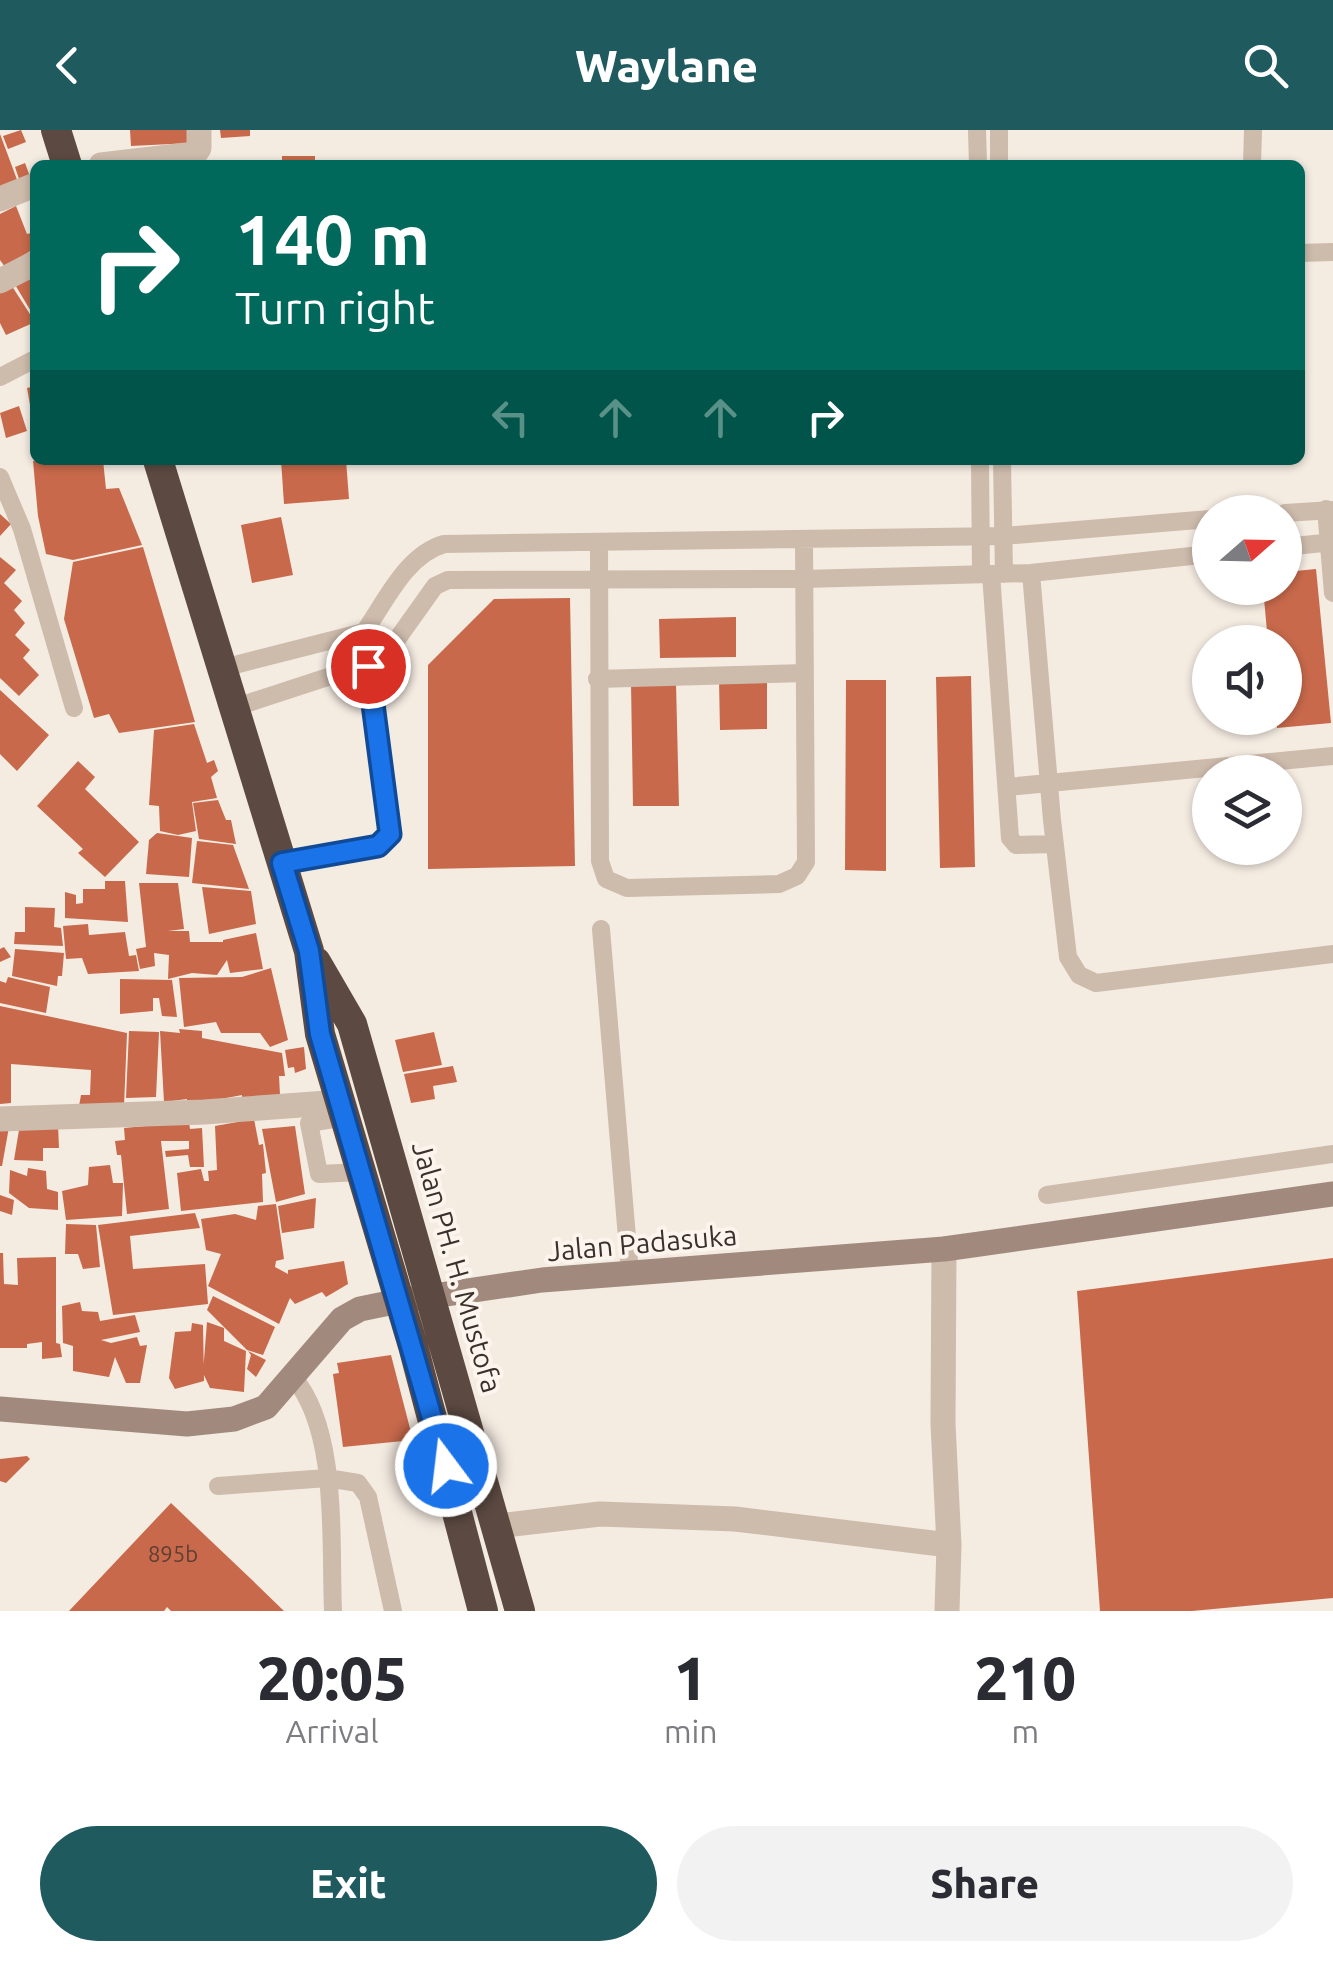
<!DOCTYPE html>
<html lang="en">
<head>
<meta charset="utf-8">
<style>
  :root { --surface:#fff; --page:#f2f2f3; --text:#2b2b33; --muted:#7c7c81; --accent:#1f5a5e }
  body { margin:0; font-family:Ubuntu,sans-serif; background:var(--page); color:var(--text); height:100vh; display:flex; flex-direction:column; font-size:38px; white-space:nowrap }
  * { box-sizing:border-box; margin:0 }
  p { font-size:32px; color:var(--muted) }
  .icon { flex:none; width:55px; height:55px; fill:none; stroke:currentColor; stroke-width:2; stroke-linecap:round; stroke-linejoin:round }
  .map { position:relative; height:1481px; overflow:hidden }
  .details { display:flex; flex-direction:column; background:var(--surface); flex:1 }
  .details>* { flex:none }
  .banner { position:absolute; left:30px; top:30px; width:1275px; height:305px; border-radius:15px; box-shadow:0 2px 8px #0004; background:#00695c; color:#fff; overflow:hidden }
  .needle { width:65px; rotate:70deg }
  .fabs { position:absolute; left:1192px; top:365px; display:grid; gap:20px }
  .fabs a { display:grid; place-items:center; width:110px; height:110px; border-radius:50%; background:var(--surface); box-shadow:0 2px 8px #0004; font-size:50px }
  .pin { position:absolute; display:grid; place-items:center; width:85px; height:85px; color:#fff; margin:-42px; border:5px solid #fff; border-radius:50%; box-shadow:0 2px 10px #0007 }
  .me { position:absolute; width:110px; margin:-55px; rotate:345deg; stroke-linejoin:round; filter:drop-shadow(0 0 8px #0008) }
  .turn { display:flex; align-items:center; gap:35px; height:210px; padding:0 40px; font-size:45px }
  .turn .icon { width:130px; height:130px; stroke-width:2.5 }
  .turn b { display:block; font-size:70px; line-height:85px }
  .lanes { display:flex; align-items:center; height:95px; padding:0 40px; background:#0003; justify-content:center; gap:50px; direction:ltr }
  .lanes .off { opacity:.35 }
  .eta { display:flex; justify-content:space-evenly; align-items:center; height:170px; text-align:center }
  .eta b { font-size:60px; font-weight:800; line-height:70px }
  .button { display:flex; gap:20px; margin-top:auto; padding:20px 40px }
  .button a { flex:1; height:115px; border-radius:60px; background:var(--accent); color:#fff; font-size:40px; font-weight:800; line-height:115px; text-align:center }
  .button a+a { background:var(--page); color:var(--text) }
  header { display:flex; justify-content:space-between; align-items:center; height:130px; padding:0 40px; background:var(--accent); color:#fff; font-size:45px; font-weight:800 }
  .map>svg:first-child { display:block }
</style>
</head>
<body>
<header><svg class="icon" aria-label="back" viewBox="0 0 24 24"><path d="M15 5l-7 7 7 7"/></svg>Waylane<svg class="icon" aria-label="search" viewBox="0 0 24 24"><circle cx="10" cy="10" r="6"/><path d="M15 15l6 6"/></svg></header>
<div class="map">
<svg width="1333" height="1481" viewBox="0 0 1333 1481">
  <rect width="100%" height="100%" fill="#f4ebe1"/>
  <path fill="#c8694b" d="M21,0L26,12L8,19L3,6Z
    M130,0H190L191,13L131,16Z
    M220,0H250V6L221,8Z
    M0,4L19,55L0,62Z
    M282,26H315V35H282Z
    M25,33L32,52L21,55L15,37Z
    M16,76L27,104L35,102V118L5,137L0,130V84Z
    M35,141V188L14,153Z
    M8,150L35,192L6,205L0,193V155Z
    M35,256V292H33L27,258Z
    M19,276L27,301L6,308L0,283Z
    M103,330L106,359L119,358L142,415L73,430L46,424L38,386L33,331Z
    M281,330H346L349,369L284,374Z
    M0,384L11,394L0,406Z
    M281,387L293,445L252,453L241,395Z
    M143,417L195,592L119,603L109,584L94,588L64,489L73,432Z
    M0,427L16,440L4,453L22,471L14,480L25,493L15,505L30,520L23,528L39,545L19,566L0,548Z
    M1316,439L1331,593L1277,598L1276,588H1285V512H1268L1263,458H1285V442Z
    M570,468L575,736L428,739V535L494,469Z
    M736,487V527L660,528L659,489Z
    M971,546L975,737L940,738L936,547Z
    M719,550H767V599L720,600Z
    M846,550H886V741L845,740Z
    M631,553H676L679,676H633Z
    M0,560L49,605L17,641L0,624Z
    M194,594L207,633L214,630L218,641L211,647L217,668L192,672L196,701L178,705L160,701L159,676L149,675L154,600Z
    M78,631L95,647L85,659L139,712L105,747L78,723L83,719L37,676Z
    M218,670L226,690H231L236,714L199,709L193,673Z
    M157,703L192,708L189,747L146,744L149,710Z
    M197,711L233,715L249,759L192,753Z
    M105,751H125L128,792L65,788V762L76,765V774L83,773V759H105Z
    M139,753H178L184,799L168,801H189L190,812H223V810L256,803L263,839L230,843L227,830L217,845L192,843L168,849L169,825L154,823L155,836L140,839L136,819L146,817Z
    M202,757L251,761L256,794L209,804Z
    M25,777L55,778L54,797L61,798L63,816L14,814L15,802H25Z
    M88,794L89,805L125,802L129,826L136,825L139,841L88,844L82,828L66,829L63,796Z
    M4,817L11,827L0,832V819Z
    M15,819L64,823L62,846H58L57,856L12,846Z
    M271,838L288,910L270,917L260,903H221L216,892L184,897L179,848L242,847Z
    M8,847L50,857L46,883L0,873V851L6,853Z
    M120,849L172,850L177,887L162,886L159,868H153V881L120,884Z
    M0,876L127,903L124,976H79L81,965H90L91,940L11,934V973L0,974Z
    M179,899L202,901V908L282,923L285,946H279L280,965L242,971V965L200,973H187V969L164,972L160,901L180,903Z
    M129,901L159,902L156,967L126,968Z
    M434,902L442,935L403,942L395,910Z
    M304,917L306,939L295,943L294,937L288,938L285,920Z
    M453,936L457,952L433,956L435,969L411,973L404,944Z
    M254,989L259,1015L263,1014L266,1043L262,1044L263,1072L181,1081L177,1043L201,1039L204,1051H209L208,1041L217,1040L215,996Z
    M189,992L190,999L202,998L204,1037H190L188,1025L166,1027L165,1021L189,1019V1011H161L169,1079L127,1084L121,1025H117L115,1011L125,1010L124,998Z
    M20,994L58,995L59,1018H43V1031L14,1030Z
    M0,996L9,997L2,1036H0Z
    M295,996L305,1064L276,1072L262,999Z
    M110,1035L113,1053H123L122,1086L66,1090L62,1061L88,1055L89,1037Z
    M28,1038L46,1041L47,1059L58,1062V1080L29,1078L9,1063L10,1040L27,1046Z
    M0,1065L14,1070L12,1085L0,1081Z
    M316,1068L314,1098L282,1103L278,1076Z
    M276,1074L284,1129L276,1131L275,1137L288,1144V1140L344,1131L348,1154L326,1167L322,1162L295,1174L290,1168L279,1194L208,1156L221,1124L206,1120L201,1089L235,1084L256,1090L258,1076Z
    M195,1083L200,1098L130,1106L133,1139L205,1134L208,1174L113,1185L98,1095Z
    M66,1094L96,1095L100,1137L83,1139L78,1124H65Z
    M0,1123H3L4,1154L18,1155L17,1128L56,1127V1213L60,1214L62,1227L42,1229V1212L27,1214V1218H0Z
    M1333,1128V1468L1192,1481H1100L1077,1161Z
    M213,1166L275,1197L263,1225L247,1220L207,1180Z
    M80,1172L82,1181L98,1182L100,1191L135,1185L140,1202L101,1210L111,1213L137,1207L140,1216L147,1215L140,1253H126L115,1227L109,1247L73,1241V1216L63,1213L62,1176Z
    M207,1192L224,1198V1211L246,1221L244,1262L210,1258L203,1243Z
    M192,1193L203,1195L204,1251L175,1259L169,1248L175,1202L191,1201Z
    M248,1221L266,1230L256,1247L247,1239L251,1225Z
    M391,1225L413,1310L343,1317L333,1244L339,1243L337,1233Z
    M27,1326L30,1329L6,1353L0,1351V1329Z
    M171,1373L250,1448L284,1481H171L167,1477L164,1481H69Z"/>
  <g fill="none" stroke-linecap="round" stroke-linejoin="round">
    <path stroke="#cdbbac" stroke-width="18" d="M977,0L978,35
      M999,0V35
      M1252,35L1253,0
      M1300,123L1333,122
      M0,247L35,229
      M980,330L981,444
      M1002,330L1004,444
      M0,347L22,399L74,578
      M1326,379L1333,463
      M1285,383L1333,380
      M599,412L600,731L606,749L627,758L779,754L797,746L806,732L804,410
      M1285,417L1333,412
      M1031,443L1052,690L1068,827L1079,845L1096,853L1333,824
      M991,444L1010,708L1016,715L1055,714
      M223,538L364,502C386,471 406,425 444,414L1003,406L1210,389
      M597,549L804,543
      M236,577L383,529L435,456L448,450L803,449L1031,443L1210,424
      M1007,657L1333,626
      M282,733L378,716L390,705L368,536L359,505
      M601,799L630,1143
      M345,987L309,993L319,1044L361,1042
      M1047,1065L1333,1024
      M293,1247C339,1300 330,1412 333,1481
      M218,1356L327,1348L358,1353L368,1367L393,1481"/>
    <path stroke="#cdbbac" stroke-width="25" d="M101,35L195,24L199,18V0
      M0,69L35,55
      M0,151L35,133
      M0,989L204,982L341,972
      M944,1119L943,1294L949,1415L947,1481
      M497,1396L600,1384L735,1389L949,1415"/>
    <path stroke="#a18a7d" stroke-width="25" d="M0,1279L187,1294L234,1289L266,1277L342,1189L360,1179L399,1171L542,1150L944,1119L1333,1064"/>
    <path stroke="#5c4a42" stroke-width="30" d="M56,0L67,35
      M158,330L309,821L320,904L413,1216L483,1481
      M316,832L352,894L520,1481"/>
  </g>
  <g fill="none" stroke-linecap="round" stroke-linejoin="round">
    <defs>
      <path id="route" d="M368,536L390,704L378,716L282,733L309,821L320,904L446,1336"/>
    </defs>
    <use href="#route" stroke="#114b97" stroke-width="25"/>
    <use href="#route" stroke="#1a73e8" stroke-width="18"/>
  </g>
  <g text-anchor="middle" stroke-width="8" stroke-linejoin="round" paint-order="stroke">
    <g font-size="22" fill="#5e3e33">
      <text x="173" y="1432">895b</text>
    </g>
    <g font-size="28" fill="#3b302b" stroke="#fbf5ee">
      <text transform="translate(642 1113) rotate(-5)" y="10">Jalan Padasuka</text>
      <text transform="translate(457 1137) rotate(74)" y="10">Jalan PH. H. Mustofa</text>
    </g>
  </g>
</svg>
<div class="fabs">
<a><svg class="needle" viewBox="-14 -14 28 28"><path d="M0-13l5 13h-10z" fill="#e53935"/><path d="M0 13l5-13h-10z" fill="#7c7c81"/></svg></a>
<a><svg class="icon" aria-label="sound" viewBox="0 0 24 24"><path d="M4 9h4l5-4v14l-5-4H4zM17 9q2 3 0 6"/></svg></a>
<a><svg class="icon" aria-label="layers" viewBox="0 0 24 24"><path d="M12 4l9 5-9 5-9-5zM3 14l9 5 9-5"/></svg></a>
</div>
<div class="pin" style="left:368px;top:536px;background:#d93025"><svg class="icon" aria-label="arrive" viewBox="0 0 24 24"><path d="M6 21V4h12l-3 4 3 4H6"/></svg></div>
<svg class="me" style="left:446px;top:1336px" viewBox="-20 -20 40 40"><circle r="17" fill="#1a73e8" stroke="#fff" stroke-width="3"/><path d="M0-11L8 9 0 5-8 9z" fill="#fff"/></svg>
<div class="banner">
<div class="turn"><svg class="icon" aria-label="right" viewBox="0 0 24 24"><path d="M7 20v-9h11M14 6l5 5-5 5"/></svg><div><b>140 m</b>Turn right</div></div>
<div class="lanes"><svg class="icon off" aria-label="left" viewBox="0 0 24 24"><path d="M17 20v-9H6M10 6l-5 5 5 5"/></svg><svg class="icon off" aria-label="ahead" viewBox="0 0 24 24"><path d="M12 20V5M6 11l6-6 6 6"/></svg><svg class="icon off" aria-label="ahead" viewBox="0 0 24 24"><path d="M12 20V5M6 11l6-6 6 6"/></svg><svg class="icon" aria-label="right" viewBox="0 0 24 24"><path d="M7 20v-9h11M14 6l5 5-5 5"/></svg></div>
</div>
</div>
<section class="details">
<div class="eta">
<div><b>20:05</b><p>Arrival</p></div>
<div><b>1</b><p>min</p></div>
<div><b>210</b><p>m</p></div>
</div>
<div class="button"><a>Exit</a><a>Share</a></div>
</section>
</body>
</html>
